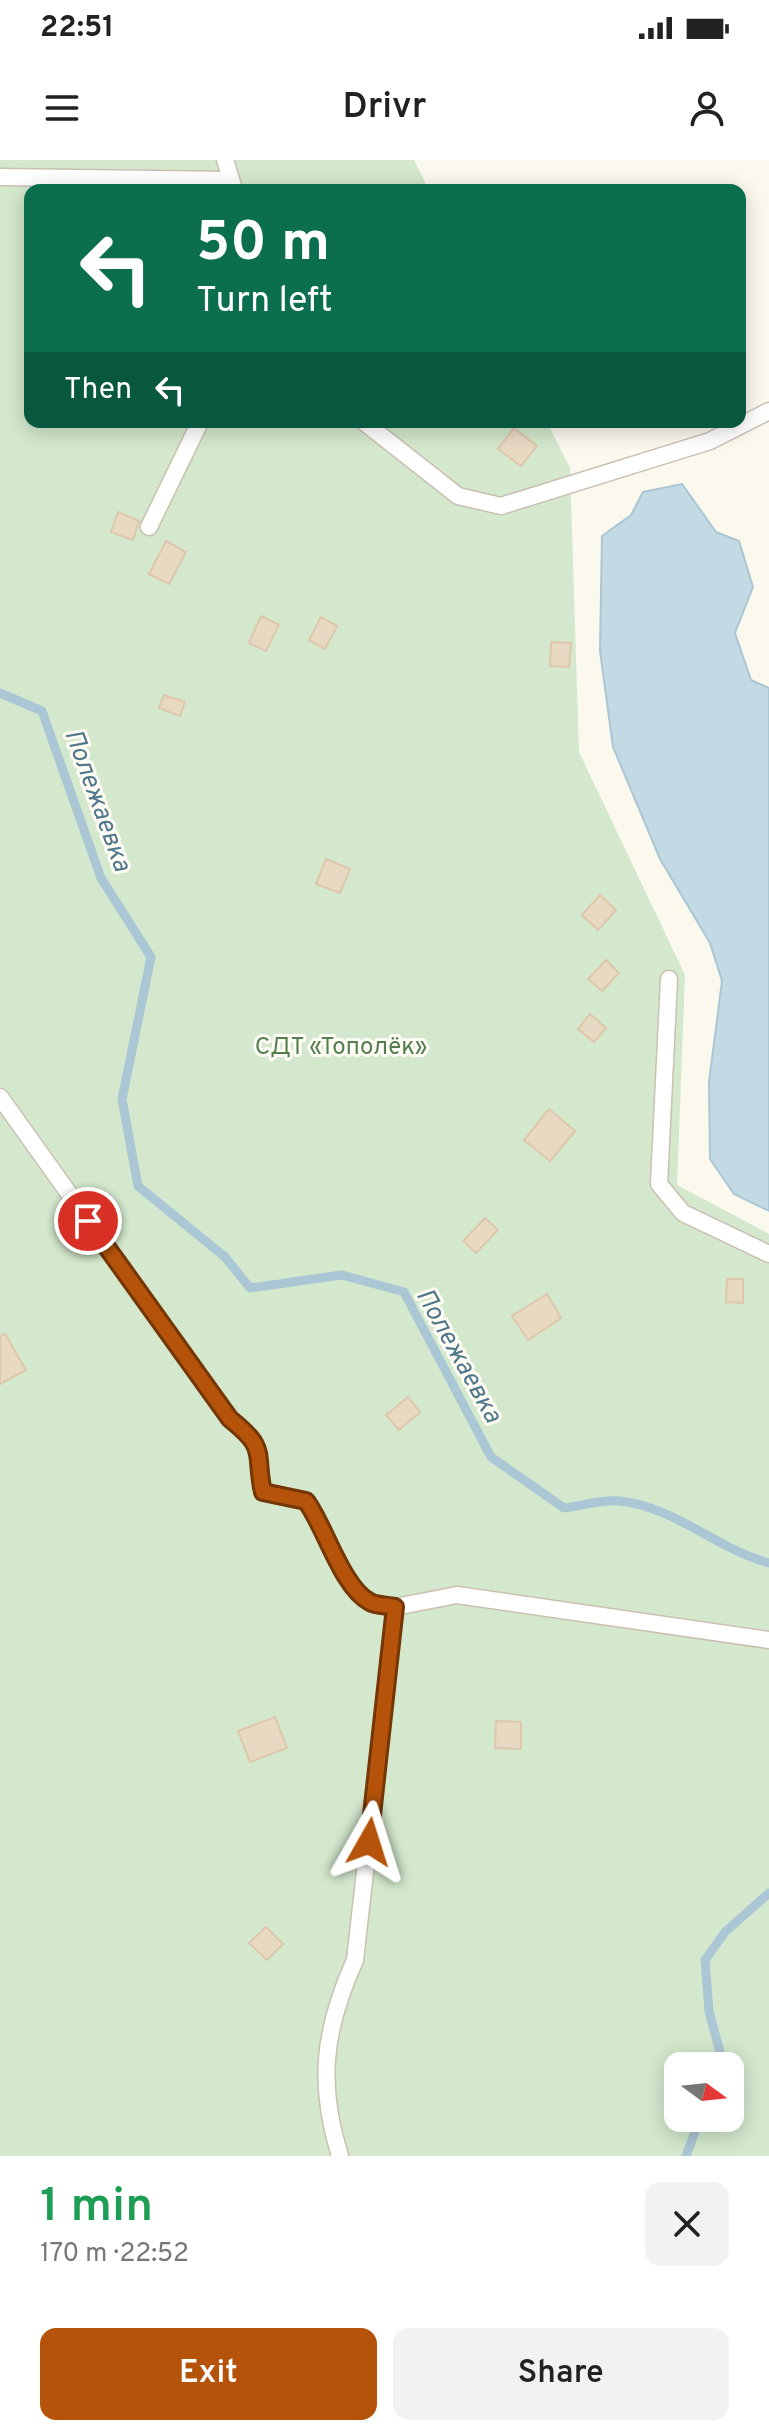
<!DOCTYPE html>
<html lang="en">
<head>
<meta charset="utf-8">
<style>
  :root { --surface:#fff; --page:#f2f2f2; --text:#222; --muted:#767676; --accent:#b45309 }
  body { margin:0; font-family:Overpass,sans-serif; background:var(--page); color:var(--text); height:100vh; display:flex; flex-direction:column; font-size:30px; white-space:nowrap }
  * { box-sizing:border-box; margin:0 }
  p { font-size:26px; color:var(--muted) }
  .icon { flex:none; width:44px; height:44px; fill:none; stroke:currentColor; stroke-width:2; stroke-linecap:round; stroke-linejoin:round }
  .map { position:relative; height:1996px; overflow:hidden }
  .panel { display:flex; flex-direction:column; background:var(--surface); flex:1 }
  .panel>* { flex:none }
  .banner { position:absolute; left:24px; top:24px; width:722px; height:244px; border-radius:16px; box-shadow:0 4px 20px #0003; background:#0b6e4f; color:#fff; overflow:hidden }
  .needle { width:52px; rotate:105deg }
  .controls { position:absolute; left:664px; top:1892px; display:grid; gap:16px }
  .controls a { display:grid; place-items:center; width:80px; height:80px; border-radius:16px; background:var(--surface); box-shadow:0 4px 20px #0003; font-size:40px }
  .pin { position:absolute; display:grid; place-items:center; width:68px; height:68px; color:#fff; margin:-34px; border:4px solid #fff; border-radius:50%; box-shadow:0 2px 8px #0007 }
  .me { position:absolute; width:88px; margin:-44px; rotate:6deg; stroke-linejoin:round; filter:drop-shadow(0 0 6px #0008) }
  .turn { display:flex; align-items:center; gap:28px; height:168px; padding:0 40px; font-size:36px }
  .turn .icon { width:104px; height:104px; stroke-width:2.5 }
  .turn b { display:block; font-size:56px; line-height:68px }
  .then { display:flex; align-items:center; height:76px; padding:0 40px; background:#0003; gap:16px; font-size:30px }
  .round { display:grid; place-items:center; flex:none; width:84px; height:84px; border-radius:16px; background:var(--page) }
  .overview { display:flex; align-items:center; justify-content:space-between; height:136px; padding:0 40px }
  h1 { font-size:48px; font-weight:600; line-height:60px; color:#1e9e55 }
  .primary-button { display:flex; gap:16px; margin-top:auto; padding:16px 40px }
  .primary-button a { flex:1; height:92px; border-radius:16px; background:var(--accent); color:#fff; font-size:32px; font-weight:600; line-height:92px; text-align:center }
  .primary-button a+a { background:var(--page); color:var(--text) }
  .status { display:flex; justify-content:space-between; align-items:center; height:56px; padding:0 40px; background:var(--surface); direction:ltr }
  .status svg { height:22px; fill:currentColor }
  header { display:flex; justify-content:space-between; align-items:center; height:104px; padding:0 40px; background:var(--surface); font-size:36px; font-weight:600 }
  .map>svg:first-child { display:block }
</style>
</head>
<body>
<div class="status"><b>22:51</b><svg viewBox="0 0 49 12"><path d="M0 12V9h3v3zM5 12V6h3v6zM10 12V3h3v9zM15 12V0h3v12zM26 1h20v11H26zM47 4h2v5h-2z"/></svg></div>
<header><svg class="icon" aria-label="menu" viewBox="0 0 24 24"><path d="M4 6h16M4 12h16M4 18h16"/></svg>Drivr<svg class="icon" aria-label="person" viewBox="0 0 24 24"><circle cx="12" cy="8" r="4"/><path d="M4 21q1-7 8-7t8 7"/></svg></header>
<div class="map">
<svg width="769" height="1996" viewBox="0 0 769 1996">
  <rect width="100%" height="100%" fill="#fbf8ee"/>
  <path fill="#d3e8cd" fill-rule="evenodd" d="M0,0H414L429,30H30V262H547L570,308L579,592L685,815L677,1025L769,1074V1996H0ZM678,1906H730V1958H678Z"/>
  <path fill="#c3d9e3" stroke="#abc6d4" stroke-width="2" d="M682,324L716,372L739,381L753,427L735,473L751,520L769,528V1051L734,1034L710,999L709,922L722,821L710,783L660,699L613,587L600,491L602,376L631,355L643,332Z"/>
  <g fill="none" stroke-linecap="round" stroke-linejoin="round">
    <path stroke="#abc6d4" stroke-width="9" d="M0,533L42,551L101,718L151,797L122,939L138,1026L225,1097L250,1128L342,1115L404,1132L491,1297L564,1348C581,1346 603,1339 620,1341C675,1347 717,1389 769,1403
      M716,1906L720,1892L709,1851L705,1800L725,1772L769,1733
      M686,1996L700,1958"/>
  </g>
  <path fill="#e8d9c3" stroke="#dec7aa" stroke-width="2" d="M514,268L537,286L521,306L498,289Z
    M118,352L139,361L133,380L111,372Z
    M166,381L186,392L169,424L149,414Z
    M261,456L279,465L266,491L249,483Z
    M321,457L337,466L325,489L309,480Z
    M551,482L571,483L569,507L550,506Z
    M164,535L185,542L180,556L159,548Z
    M326,699L350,709L340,733L316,724Z
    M600,735L616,750L598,770L582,755Z
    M606,800L619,813L602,831L588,819Z
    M590,854L606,868L594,882L578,869Z
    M549,949L575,971L550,1001L524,980Z
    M485,1058L498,1070L476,1093L463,1081Z
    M727,1119H743V1143L726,1142Z
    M547,1134L561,1158L528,1180L512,1156Z
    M5,1174L26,1210L0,1224V1177Z
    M408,1237L420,1252L399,1270L386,1255Z
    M275,1557L287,1588L250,1602L238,1571Z
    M496,1561L521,1562V1589L495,1588Z
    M266,1767L283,1784L267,1800L249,1783Z"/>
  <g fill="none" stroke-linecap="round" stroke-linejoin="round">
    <defs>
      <path id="lane" d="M225,0L234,29
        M0,17L230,20
        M364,262L458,336L501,346L710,281L769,251
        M149,367L200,262
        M669,819L659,1024L683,1053L769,1094
        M0,937L230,1259C269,1290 254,1292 263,1332L306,1341C325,1365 342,1428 370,1442C377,1446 387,1446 395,1447
        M340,1996C317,1923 324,1869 355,1800L395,1447L457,1435L769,1480"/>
    </defs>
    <use href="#lane" stroke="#cbc0b1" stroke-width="19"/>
    <use href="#lane" stroke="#fff" stroke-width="16"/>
  </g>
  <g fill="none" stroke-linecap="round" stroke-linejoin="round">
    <defs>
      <path id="route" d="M88,1061L230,1259C269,1290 254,1292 263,1332L306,1341C324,1364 342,1428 370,1442C377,1446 387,1445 395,1447L369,1682"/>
    </defs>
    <use href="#route" stroke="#753606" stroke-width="20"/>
    <use href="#route" stroke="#b45309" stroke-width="14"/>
  </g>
  <g text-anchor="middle" stroke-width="6" stroke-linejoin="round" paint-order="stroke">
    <g font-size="24" fill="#547e4e" stroke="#fefcf4">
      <text x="341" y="894">СДТ «Тополёк»</text>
    </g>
    <g font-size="26" font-style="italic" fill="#52788b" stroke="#fefcf4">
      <text transform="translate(99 640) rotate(70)" y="9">Полежаевка</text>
      <text transform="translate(460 1195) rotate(61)" y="9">Полежаевка</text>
    </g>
  </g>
</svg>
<div class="controls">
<a><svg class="needle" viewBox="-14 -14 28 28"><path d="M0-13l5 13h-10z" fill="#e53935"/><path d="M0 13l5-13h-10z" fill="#767676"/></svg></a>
</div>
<div class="pin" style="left:88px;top:1061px;background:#d93025"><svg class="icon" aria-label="arrive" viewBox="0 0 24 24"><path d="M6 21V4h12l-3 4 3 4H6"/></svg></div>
<svg class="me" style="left:369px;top:1682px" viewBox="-20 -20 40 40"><path d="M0-17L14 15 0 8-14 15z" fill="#b45309" stroke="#fff" stroke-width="4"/></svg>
<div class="banner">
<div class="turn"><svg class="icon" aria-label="left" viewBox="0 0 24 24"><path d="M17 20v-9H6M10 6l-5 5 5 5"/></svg><div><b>50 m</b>Turn left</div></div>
<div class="then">Then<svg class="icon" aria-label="left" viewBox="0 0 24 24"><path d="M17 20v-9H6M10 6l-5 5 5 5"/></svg></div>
</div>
</div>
<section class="panel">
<div class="overview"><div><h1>1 min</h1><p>170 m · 22:52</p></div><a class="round"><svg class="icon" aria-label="close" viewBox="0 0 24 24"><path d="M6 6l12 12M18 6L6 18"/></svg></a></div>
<div class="primary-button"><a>Exit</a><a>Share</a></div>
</section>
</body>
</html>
